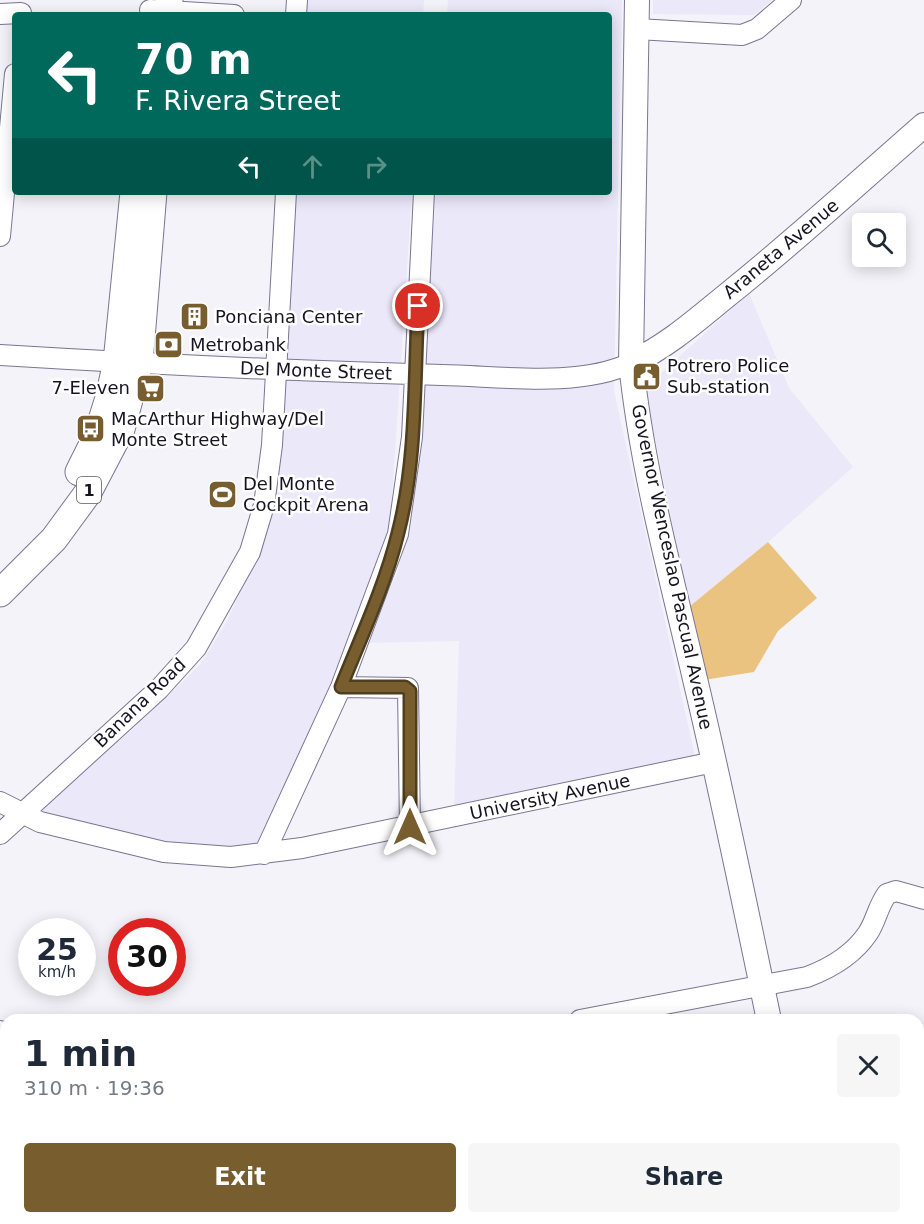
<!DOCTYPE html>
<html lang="en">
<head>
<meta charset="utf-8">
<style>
  :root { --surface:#fff; --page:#f6f6f7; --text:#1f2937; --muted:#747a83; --accent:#785e2f }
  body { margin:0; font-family:"DejaVu Sans",sans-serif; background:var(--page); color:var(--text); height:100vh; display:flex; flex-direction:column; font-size:22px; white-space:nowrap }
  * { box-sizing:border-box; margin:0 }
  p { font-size:20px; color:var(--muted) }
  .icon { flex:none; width:33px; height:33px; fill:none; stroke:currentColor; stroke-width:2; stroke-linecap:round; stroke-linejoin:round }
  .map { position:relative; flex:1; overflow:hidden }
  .drawer { position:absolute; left:0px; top:1014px; width:924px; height:210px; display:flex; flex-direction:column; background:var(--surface); border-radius:18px 18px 0 0; box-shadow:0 3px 15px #0003 }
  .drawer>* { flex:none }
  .banner { position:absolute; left:12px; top:12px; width:600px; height:183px; border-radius:6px; box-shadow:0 3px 15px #0003; background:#00695c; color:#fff; overflow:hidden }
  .controls { position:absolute; left:852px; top:213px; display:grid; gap:12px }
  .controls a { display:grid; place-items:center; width:54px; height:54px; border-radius:6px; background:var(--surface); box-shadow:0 3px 15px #0003; font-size:30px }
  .speed { position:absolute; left:18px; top:918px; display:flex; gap:12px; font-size:30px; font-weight:700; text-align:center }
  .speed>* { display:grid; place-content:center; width:78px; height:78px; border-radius:50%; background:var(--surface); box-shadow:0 3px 15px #0003; line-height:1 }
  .speed small { font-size:15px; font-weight:400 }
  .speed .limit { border:9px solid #d22; background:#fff; color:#111 }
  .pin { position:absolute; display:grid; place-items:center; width:51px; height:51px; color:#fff; margin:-26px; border:3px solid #fff; border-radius:50%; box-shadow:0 2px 6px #0007 }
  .me { position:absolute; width:66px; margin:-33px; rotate:0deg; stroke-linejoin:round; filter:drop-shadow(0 0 4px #0008) }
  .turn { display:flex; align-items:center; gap:21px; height:126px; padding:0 24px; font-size:27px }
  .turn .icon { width:78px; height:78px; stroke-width:2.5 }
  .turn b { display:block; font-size:42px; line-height:51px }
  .lanes { display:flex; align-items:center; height:57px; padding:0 24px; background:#0003; justify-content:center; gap:30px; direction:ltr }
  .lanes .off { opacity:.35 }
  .round { display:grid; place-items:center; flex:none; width:63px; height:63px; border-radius:6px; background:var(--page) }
  .headline { display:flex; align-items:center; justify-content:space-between; height:102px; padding:0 24px }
  h1 { font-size:36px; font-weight:700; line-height:45px }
  .action { display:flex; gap:12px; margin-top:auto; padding:12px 24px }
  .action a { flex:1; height:69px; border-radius:6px; background:var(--accent); color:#fff; font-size:24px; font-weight:700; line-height:69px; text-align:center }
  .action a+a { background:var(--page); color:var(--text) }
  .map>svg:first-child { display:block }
</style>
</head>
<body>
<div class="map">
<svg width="924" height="1224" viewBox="0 0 924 1224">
  <rect width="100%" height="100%" fill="#f3f3f9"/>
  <path fill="#eae8f9" d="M306,0H424L423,15H305Z
    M448,0H622L614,391L696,761L454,813L459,641L363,643L398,572L414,491L436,192H609V15H447Z
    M653,0H772L754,15L653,14Z
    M294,192H412L389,544L369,608L259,848L201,852L43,815L44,805L132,730L201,664L227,621L263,542L279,447Z
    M749,293L789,388L853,467L768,542L689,607L645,388Z
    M924,1137V1224H827L825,1218H918V1138Z"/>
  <path fill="#ebc380" d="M768,542L817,598L778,631L754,672L704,680L689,607Z
    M66,1218H115L130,1224H67Z"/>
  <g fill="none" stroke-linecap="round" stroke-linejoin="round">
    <defs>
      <path id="minor" d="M150,10L234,15
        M0,14L21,13
        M296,15L297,0
        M637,29L742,35L757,29L791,0
        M0,236L15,74
        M0,355C147,364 294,371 442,375C500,376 578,388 631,363
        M341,687L408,688L410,827
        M0,802L40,822L164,852L231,857L302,848L714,762
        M0,834L159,689L196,648L250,552L264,505L272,445L286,192
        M264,854L341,687L398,534L412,437L424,192
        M580,1020L807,977C831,968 854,954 868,933C876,921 878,906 887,894L896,891L924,899
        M0,1031L6,1032
        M0,1058L6,1071
        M918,1130L924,1129
        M46,1218L47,1224
        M534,1218L535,1224"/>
      <path id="major" d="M637,0L631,363C642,470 671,575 695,679C722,792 745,906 769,1020
        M631,363C668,346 699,318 731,292C797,239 860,181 924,125
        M810,1218L812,1224"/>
      <path id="highway" d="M168,15L169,0
        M79,472L97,436L109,398L117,362L134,192
        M0,593L54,539L87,494L121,429L139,363L153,192"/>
    </defs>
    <use href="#minor" stroke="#797693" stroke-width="22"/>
    <use href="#major" stroke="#797693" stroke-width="26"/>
    <use href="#highway" stroke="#797693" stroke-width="29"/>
    <use href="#minor" stroke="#fff" stroke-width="20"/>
    <use href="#major" stroke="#fff" stroke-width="24"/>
    <use href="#highway" stroke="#fff" stroke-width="27"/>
  </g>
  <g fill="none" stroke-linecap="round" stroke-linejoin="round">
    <defs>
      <path id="route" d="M410,827V691L405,687H341C361,637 385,586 398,533C417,460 414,381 418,306"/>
    </defs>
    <use href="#route" stroke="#4e3d1f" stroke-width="15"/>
    <use href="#route" stroke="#785e2f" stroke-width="10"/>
  </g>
  <defs>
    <symbol id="building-square" viewBox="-11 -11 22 22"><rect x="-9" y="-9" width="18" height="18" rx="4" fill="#785e2f" stroke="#fff"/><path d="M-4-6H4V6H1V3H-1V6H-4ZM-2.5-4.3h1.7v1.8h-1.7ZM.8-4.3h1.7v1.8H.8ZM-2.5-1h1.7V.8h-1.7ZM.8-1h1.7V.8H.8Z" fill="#fff"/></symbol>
    <symbol id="bank-square" viewBox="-11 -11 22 22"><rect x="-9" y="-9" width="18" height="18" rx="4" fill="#785e2f" stroke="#fff"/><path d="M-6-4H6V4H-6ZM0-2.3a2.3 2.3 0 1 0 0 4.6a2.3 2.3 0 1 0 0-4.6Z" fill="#fff"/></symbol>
    <symbol id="civic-square" viewBox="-11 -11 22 22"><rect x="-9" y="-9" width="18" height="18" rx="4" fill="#785e2f" stroke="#fff"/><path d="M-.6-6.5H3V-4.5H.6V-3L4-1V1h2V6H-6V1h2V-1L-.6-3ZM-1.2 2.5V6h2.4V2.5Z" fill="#fff"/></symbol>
    <symbol id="supermarket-square" viewBox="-11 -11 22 22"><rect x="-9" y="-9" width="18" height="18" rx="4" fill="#785e2f" stroke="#fff"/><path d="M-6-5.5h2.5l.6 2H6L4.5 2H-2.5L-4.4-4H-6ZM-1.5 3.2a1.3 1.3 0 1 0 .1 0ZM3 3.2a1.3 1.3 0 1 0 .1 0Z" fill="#fff"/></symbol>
    <symbol id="bus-square" viewBox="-11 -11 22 22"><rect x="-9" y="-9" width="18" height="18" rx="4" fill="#785e2f" stroke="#fff"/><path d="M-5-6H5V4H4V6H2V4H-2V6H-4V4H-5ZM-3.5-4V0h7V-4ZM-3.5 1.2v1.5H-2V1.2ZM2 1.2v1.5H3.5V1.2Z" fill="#fff"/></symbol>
    <symbol id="stadium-square" viewBox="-11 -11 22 22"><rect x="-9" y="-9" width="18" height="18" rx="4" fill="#785e2f" stroke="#fff"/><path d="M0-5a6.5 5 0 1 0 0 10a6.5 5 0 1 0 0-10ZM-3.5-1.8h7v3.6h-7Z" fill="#fff"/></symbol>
  </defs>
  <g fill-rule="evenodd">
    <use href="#building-square" x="178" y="300" width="33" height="33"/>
    <use href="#bank-square" x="152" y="328" width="33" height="33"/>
    <use href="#civic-square" x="630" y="360" width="33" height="33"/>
    <use href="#supermarket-square" x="134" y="372" width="33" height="33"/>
    <use href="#bus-square" x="74" y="412" width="33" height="33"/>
    <use href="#stadium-square" x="206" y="478" width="33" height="33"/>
  </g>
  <g text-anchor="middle" stroke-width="5" stroke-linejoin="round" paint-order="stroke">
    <rect fill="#fff" stroke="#5c5a63" stroke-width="1.5" x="77" y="477" width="24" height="26" rx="4.5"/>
    <g font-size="16" font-weight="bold" fill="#161420">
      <text x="89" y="496">1</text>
    </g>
    <g font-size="18" fill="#161420" stroke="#fff">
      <text transform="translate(781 249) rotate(-40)" y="6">Araneta Avenue</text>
      <text transform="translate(316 371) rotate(2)" y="6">Del Monte Street</text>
      <text transform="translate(672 567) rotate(78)" y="6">Governor Wenceslao Pascual Avenue</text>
      <text transform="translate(140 703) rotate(-44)" y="6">Banana Road</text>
      <text transform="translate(550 797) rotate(-12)" y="6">University Avenue</text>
    </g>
    <g font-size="18" fill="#161420" stroke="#fff" text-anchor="start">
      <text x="215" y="323">Ponciana Center</text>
      <text x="190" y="351">Metrobank</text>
      <text x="667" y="372">Potrero Police<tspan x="667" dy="21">Sub-station</tspan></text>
      <text x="130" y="394" text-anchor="end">7-Eleven</text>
      <text x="111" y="425">MacArthur Highway/Del<tspan x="111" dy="21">Monte Street</tspan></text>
      <text x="243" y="490">Del Monte<tspan x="243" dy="21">Cockpit Arena</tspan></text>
    </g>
  </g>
</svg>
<div class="controls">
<a><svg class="icon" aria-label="search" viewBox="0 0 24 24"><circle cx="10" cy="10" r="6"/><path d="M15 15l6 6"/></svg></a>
</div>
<div class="speed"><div>25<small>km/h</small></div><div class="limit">30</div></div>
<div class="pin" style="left:418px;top:306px;background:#d93025"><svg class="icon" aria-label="arrive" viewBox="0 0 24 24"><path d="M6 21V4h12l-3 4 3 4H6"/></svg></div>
<svg class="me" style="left:410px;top:827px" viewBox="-20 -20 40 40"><path d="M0-17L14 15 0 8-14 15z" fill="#785e2f" stroke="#fff" stroke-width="4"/></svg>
<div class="banner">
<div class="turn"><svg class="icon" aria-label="left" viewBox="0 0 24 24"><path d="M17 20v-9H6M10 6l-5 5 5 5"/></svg><div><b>70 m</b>F. Rivera Street</div></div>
<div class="lanes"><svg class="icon" aria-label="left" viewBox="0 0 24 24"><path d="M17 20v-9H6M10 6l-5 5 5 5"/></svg><svg class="icon off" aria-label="ahead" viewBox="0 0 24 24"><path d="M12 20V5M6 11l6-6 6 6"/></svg><svg class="icon off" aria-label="right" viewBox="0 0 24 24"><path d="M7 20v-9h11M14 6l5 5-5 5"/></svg></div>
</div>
<section class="drawer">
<div class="headline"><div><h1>1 min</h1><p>310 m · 19:36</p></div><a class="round"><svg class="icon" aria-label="close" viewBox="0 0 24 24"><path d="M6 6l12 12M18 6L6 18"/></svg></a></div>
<div class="action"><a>Exit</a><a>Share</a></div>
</section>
</div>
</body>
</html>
